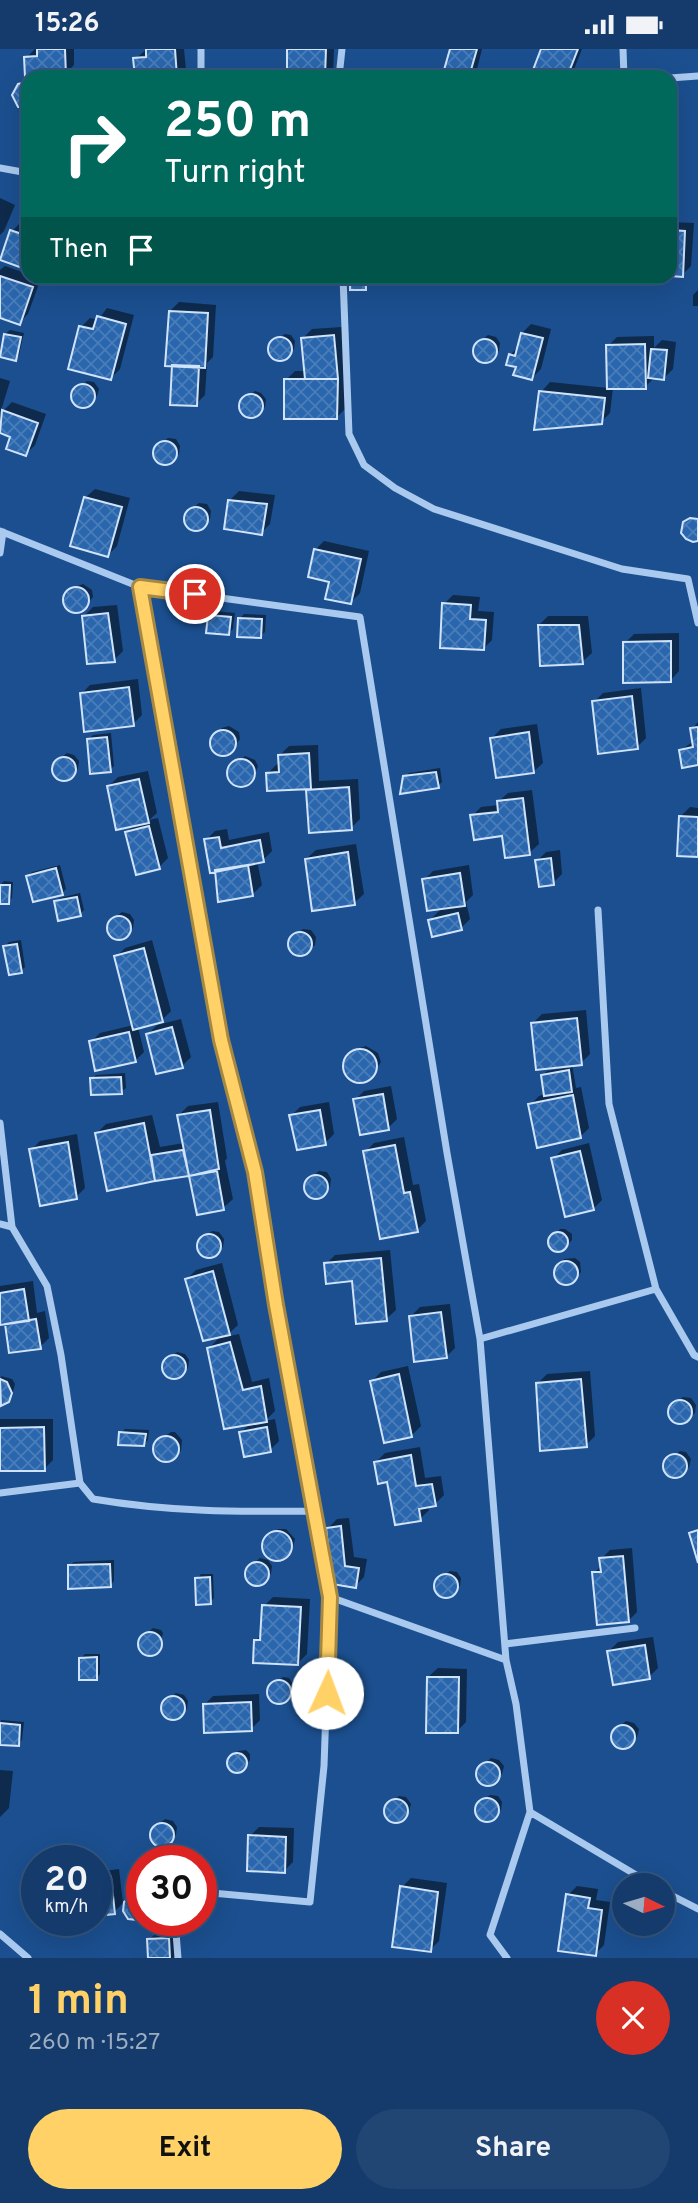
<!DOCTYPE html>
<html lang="en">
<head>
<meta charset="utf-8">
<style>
  :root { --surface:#143b6b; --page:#214673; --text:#f1f3f6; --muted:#9dadc1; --line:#33557e; --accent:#ffd166 }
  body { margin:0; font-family:Overpass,sans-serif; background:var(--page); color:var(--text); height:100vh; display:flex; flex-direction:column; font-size:26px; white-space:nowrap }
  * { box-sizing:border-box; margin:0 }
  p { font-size:23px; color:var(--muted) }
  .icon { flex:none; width:38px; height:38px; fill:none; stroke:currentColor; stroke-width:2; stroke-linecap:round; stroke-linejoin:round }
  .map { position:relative; height:1909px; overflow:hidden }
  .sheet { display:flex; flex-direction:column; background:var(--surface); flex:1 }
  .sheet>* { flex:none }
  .banner { position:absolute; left:21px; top:21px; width:656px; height:214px; border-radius:21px; box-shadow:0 7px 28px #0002,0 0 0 2px var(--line); background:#00695c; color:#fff; overflow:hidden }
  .needle { width:46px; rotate:95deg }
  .tools { position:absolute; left:612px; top:1824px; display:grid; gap:14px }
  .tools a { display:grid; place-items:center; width:63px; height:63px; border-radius:50%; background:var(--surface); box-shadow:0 7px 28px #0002,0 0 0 2px var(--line); font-size:35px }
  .speed { position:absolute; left:21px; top:1796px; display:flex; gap:14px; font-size:35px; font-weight:700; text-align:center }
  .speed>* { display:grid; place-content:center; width:91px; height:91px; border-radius:50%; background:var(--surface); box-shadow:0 7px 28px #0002,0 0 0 2px var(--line); line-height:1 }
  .speed small { font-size:18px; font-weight:400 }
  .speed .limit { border:10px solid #d22; background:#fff; color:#111 }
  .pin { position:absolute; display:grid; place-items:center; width:60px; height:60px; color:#fff; margin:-30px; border:4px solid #fff; border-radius:50%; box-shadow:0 2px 7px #0007 }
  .me { position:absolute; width:77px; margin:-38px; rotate:2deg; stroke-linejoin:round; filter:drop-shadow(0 0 5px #0008) }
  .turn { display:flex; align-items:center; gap:24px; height:147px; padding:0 28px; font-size:32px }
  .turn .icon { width:91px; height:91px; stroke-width:2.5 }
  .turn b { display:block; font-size:49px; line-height:60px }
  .then { display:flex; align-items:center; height:66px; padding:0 28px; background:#0003; gap:14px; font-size:26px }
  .round { display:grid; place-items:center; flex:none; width:74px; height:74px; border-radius:37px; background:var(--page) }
  .head { display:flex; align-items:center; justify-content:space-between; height:119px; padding:0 28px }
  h1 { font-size:42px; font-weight:700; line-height:52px; color:var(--accent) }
  .cta { display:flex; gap:14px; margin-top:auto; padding:14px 28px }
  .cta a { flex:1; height:80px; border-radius:42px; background:var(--accent); color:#111; font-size:28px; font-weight:700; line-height:80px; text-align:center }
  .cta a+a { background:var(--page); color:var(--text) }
  .status { display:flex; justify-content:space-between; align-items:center; height:49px; padding:0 35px; background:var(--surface); direction:ltr }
  .status svg { height:19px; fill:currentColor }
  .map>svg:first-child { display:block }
</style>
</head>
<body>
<div class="status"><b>15:26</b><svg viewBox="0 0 49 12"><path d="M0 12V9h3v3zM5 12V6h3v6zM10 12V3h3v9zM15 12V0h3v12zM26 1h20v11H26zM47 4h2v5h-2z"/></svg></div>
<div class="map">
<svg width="698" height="1909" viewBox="0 0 698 1909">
  <defs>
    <pattern id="building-cross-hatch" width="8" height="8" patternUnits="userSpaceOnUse" patternTransform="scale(1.75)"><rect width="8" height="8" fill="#2a66ad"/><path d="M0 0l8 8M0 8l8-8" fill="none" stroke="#4a7db9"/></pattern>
  </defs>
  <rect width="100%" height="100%" fill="#1b4f8f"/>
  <path fill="#0007" d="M35,0H74V16L65,25L26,9Z
    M147,0H184L186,21L179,28H136L135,10Z
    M288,0H334L333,28H288Z
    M451,0H482L476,24L472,28H448Z
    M543,0H582L573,23L568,28H555Z
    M0,149L15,156L4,182L0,186Z
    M21,173L28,175V219L12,182Z
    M670,173L694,174L691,217L682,226L670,225Z
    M5,217L28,225V228L41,229L28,265L19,274L0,267V221Z
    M352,228H370V235L365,239H352Z
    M698,241V257H693V246Z
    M179,253L216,256L213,308L207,314L205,346L196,355L174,314L170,262Z
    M107,259L134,266L120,320L111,329L81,278L90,269L98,271Z
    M531,275L551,280L541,320L532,329L510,306L519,297L522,284Z
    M342,278L346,359L337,368L286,331L295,322H306L303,289L312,280Z
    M10,281L24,284L19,306L15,310L5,285Z
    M285,285L291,286L295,292L294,300L282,310L274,308L270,302L271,294Z
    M488,286L496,288L500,294L499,302L487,312L479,310L475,304L476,296Z
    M654,287V299L662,291L676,293L673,320L664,329L655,328L645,338L613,339L610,364L601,373L541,343L550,333L608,339V297L617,288Z
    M0,329L10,332L0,365L12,353L46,365L35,396L26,405L12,387L0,382Z
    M87,332L94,333L99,340L97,347L86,357L78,356L73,349L75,341Z
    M255,342L261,344L266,350L265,358L253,367L245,366L241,360L242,352Z
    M168,389L176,390L180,397L179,405L167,414L159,413L155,407L156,399Z
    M95,440L130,449L117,497L108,506L85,449Z
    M239,442L275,446L270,475L261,484L229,452Z
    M199,454L207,455L211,462L210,470L198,480L190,478L186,472L187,464Z
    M324,492L369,502L360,544L351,553L331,531L315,501Z
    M83,535L92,541L93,548L84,559L77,562L67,558L65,551L72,539Z
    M453,546L480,548L478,562L494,563L492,591L483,600L444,555Z
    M117,556L123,602L114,611L84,567L93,558Z
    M214,562L235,564L233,580L228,585L210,567Z
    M244,565L266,566L265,583L260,587L240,569Z
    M548,567H588L592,604L582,613L539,576Z
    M679,584V622L670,632L625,594L634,585Z
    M138,630L142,666L133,675L81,645L90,636Z
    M641,639L646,689L637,698L594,653L603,644Z
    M698,673V715L681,701L694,692L692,680Z
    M537,675L543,714L533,723L492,689L501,680Z
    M229,677L239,683L240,690L229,705L221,706L212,698L213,690L222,679Z
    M111,684L114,717L110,721L89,690L93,686Z
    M318,696L319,732L358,730L360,770L351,779L311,782L308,738L268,724L277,715H280V706L289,697Z
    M67,704L74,706L79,712L78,720L66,730L58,728L54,722L55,714Z
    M245,707L255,711L258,717L254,729L241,737L233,734L229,727L230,719Z
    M440,719L442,733L438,737L405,728L409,724Z
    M148,722L157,764L149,771L158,769L168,809L159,818L126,784L135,775L109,737L118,728Z
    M532,741L539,795L529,804L472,767L481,758L499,756L498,753L508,744Z
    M690,758L698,759V806L680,768Z
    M227,780L229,791L269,783L272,802L263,811L257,812L262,836L253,845L217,821L206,791L215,782Z
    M356,795L364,845L354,854L306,810L316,801Z
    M560,801L562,825L553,834L537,812L546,803Z
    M60,816L66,840L62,844L28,827L32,823Z
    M469,816L473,846L466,853L470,870L461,879L430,871L443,858L424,831L433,822Z
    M4,832L13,833L12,849L8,853H0V836Z
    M80,844L84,861L80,865L56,853L60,849Z
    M122,863L130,865L134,871L133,879L121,889L113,888L109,881L110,873Z
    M303,880L311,881L316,888L315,896L303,905L295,904L291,897L292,889Z
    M21,891L25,918L21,922L5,897L9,893Z
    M152,891L171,962L162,971L138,978L144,1003L135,1012L91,993L100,984L134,976L116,908L125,899Z
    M586,961L590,1005L581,1014L572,1015L576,1039L581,1038L589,1079L580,1088L530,1056L539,1047L545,1045L543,1026L547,1022L572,1018L533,974L542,965Z
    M181,970L191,1008L182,1017L148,985L157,976Z
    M366,997L378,1004L381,1013L372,1027L363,1032L353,1030L346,1023V1013L357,1000Z
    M125,1024L126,1039L121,1043L92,1030L96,1026Z
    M391,1037L397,1070L388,1079L355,1051L364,1042Z
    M218,1053L227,1109L225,1112L233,1150L223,1159L199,1164L191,1125L108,1140L97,1084L106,1075L152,1066L160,1098L184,1094L179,1066L188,1057Z
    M329,1053L334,1085L325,1094L291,1067L300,1058Z
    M77,1085L85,1139L76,1148L31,1101L40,1092Z
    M404,1088L413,1136L419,1135L426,1172L417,1181L365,1103L374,1094Z
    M589,1094L602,1151L593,1160L553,1110L562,1101Z
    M319,1122L327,1123L331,1130L330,1138L318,1148L310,1146L306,1140L307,1132Z
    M560,1180H565L572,1185V1191L564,1200L558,1202L553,1200L550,1192Z
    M212,1182L219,1183L224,1190L223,1198L211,1208L203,1206L199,1200L200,1192Z
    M390,1201L396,1261L386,1270L354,1230L326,1215L335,1206Z
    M575,1209L580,1213L581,1223L571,1234L565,1235L556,1228V1221L564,1210Z
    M222,1214L238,1276L225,1288L239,1285L252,1333L269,1329L275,1362L265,1372L275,1370L279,1392L270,1401L241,1383L251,1374L209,1299L222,1286L187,1230L196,1221Z
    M33,1232L37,1264L45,1262L49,1289L40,1298L6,1273L0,1274V1237Z
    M450,1255L455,1299L446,1308L411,1267L420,1258Z
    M177,1303L185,1305L189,1311L188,1319L176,1328L169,1327L164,1321L165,1313Z
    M408,1317L421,1377L412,1386L372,1332L381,1323Z
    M590,1322L595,1387L586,1396L537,1335L547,1325Z
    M1,1327L12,1330L15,1335L12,1347L0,1355Z
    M683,1348L691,1349L696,1356L695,1364L683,1373L675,1372L671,1365L672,1357Z
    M0,1370H53V1411L44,1420L0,1406Z
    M125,1380L149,1381L148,1391L144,1395L121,1384Z
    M171,1383H175L182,1391L181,1402L169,1411L161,1410L156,1405L157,1393Z
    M420,1398L425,1429L441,1427L444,1446L435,1455L428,1456L429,1461L420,1470L376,1413L385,1404Z
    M680,1402L686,1403L691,1410L689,1418L678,1428L670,1426L665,1420L667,1412Z
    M349,1469L354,1508L367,1510L364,1528L355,1537L334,1533L328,1479L337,1470Z
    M278,1480H286L295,1490L293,1498L282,1510H273L264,1501V1494Z
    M632,1499L637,1563L628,1572L594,1524L602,1516L601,1510L610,1501Z
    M260,1509L268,1511L272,1517L271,1525L259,1535L251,1533L247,1527L248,1519Z
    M114,1511V1532L110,1537L69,1517L74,1513Z
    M450,1522L457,1523L461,1529L460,1537L448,1547L440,1546L436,1539L437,1531Z
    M201,1525H213L214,1549L210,1554L197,1530Z
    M273,1548L310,1550L307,1605L298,1614L255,1592L262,1585L264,1557Z
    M153,1579L161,1581L163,1584L159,1600L153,1605L145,1603L140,1597L142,1589Z
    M653,1588L658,1619L649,1628L609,1602L618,1593Z
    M85,1605H100V1625L96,1630L81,1609Z
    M438,1619L467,1620L466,1673L457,1682L428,1628Z
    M283,1628L289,1629L294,1637L291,1647L279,1654L273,1652L269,1646L272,1636Z
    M176,1644L184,1646L188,1652L187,1660L175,1669L168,1668L163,1662L164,1654Z
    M259,1645L260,1671L251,1680L204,1656L213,1647Z
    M1,1671L24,1673L22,1691L18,1696L0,1694Z
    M626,1672L634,1674L639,1680L637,1688L625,1698L618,1696L613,1690L615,1682Z
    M246,1701L250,1705V1711L242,1720L234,1722L229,1716L230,1711L238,1702Z
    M491,1709L499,1711L504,1717L502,1725L490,1735L483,1733L478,1727L480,1719Z
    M0,1721L13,1722L9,1759L0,1768Z
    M490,1746L498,1747L502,1753L501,1761L489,1771L482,1769L477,1763L478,1755Z
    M399,1747L406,1748L411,1755L409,1763L398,1772L390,1771L385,1765L387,1757Z
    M165,1770L173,1772L177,1778L176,1786L164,1796L156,1795L152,1788L153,1780Z
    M259,1778L294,1779L293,1813L284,1822L250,1787Z
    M119,1820L123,1854L114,1863L96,1865V1823Z
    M411,1829L447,1834L439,1892L430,1901L402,1838Z
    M577,1837L598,1840L596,1851L610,1853L604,1896L595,1905L568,1846Z
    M139,1844L142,1845V1866L127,1853Z
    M177,1880L179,1903L173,1909H150L149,1891L158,1882Z"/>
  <path fill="url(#building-cross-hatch)" stroke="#cfe3fa" stroke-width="2" d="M37,0H65L66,27L25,28L24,8L37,7Z
    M146,0H175L177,28H135L133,9L146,8Z
    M287,0H326L325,28H287Z
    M450,0H477L469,28H442Z
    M541,0H578L567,28H550L533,21Z
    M27,33L28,34L27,60L18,58L12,46L18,35Z
    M10,181L28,187V221L0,211Z
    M670,181L685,182L683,228L670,227Z
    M0,227L33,238L20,276L0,269Z
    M350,228H366V241H350Z
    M612,228H635L631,234L622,236Z
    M169,262L208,264L205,319L165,317Z
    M97,267L126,275L111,331L68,320L79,277L93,280Z
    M521,284L543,289L532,331L513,326L516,318L506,316L509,305L515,307Z
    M4,285L21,288L16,312L0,308Z
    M334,286L338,330H305L301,289Z
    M268 300a12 12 0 1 1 24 0a12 12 0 1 1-24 0Z
    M473 302a12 12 0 1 1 24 0a12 12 0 1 1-24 0Z
    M645,295L646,340H607L606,296Z
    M651,300L667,301L664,331L648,329Z
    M172,316L199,317L197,357L170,356Z
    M284,330H338L337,370H284Z
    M71 347a12 12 0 1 1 24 0a12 12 0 1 1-24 0Z
    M539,342L605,349L602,375L534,381Z
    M239 357a12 12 0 1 1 24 0a12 12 0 1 1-24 0Z
    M2,361L38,374L26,407L6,400L10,388L0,384Z
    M153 404a12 12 0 1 1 24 0a12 12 0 1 1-24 0Z
    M84,448L122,458L108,508L70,497Z
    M228,451L267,455L262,486L224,480Z
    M184 470a12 12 0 1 1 24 0a12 12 0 1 1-24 0Z
    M690,469L698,470V492L693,493L686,490L681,484L683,473Z
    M314,500L361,510L351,555L325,550L329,533L308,528Z
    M63 551a13 13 0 1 1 26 0a13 13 0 1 1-26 0Z
    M442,554L471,556L470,570L486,571L484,601L440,599Z
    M108,564L115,613L87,615L82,567Z
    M208,566L231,568L229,586L206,584Z
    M238,569L262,570L261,589L237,588Z
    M538,576H579L583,615L540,617Z
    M671,592V633L623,634V593Z
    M129,638L134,677L84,683L80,644Z
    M632,647L638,700L598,705L592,652Z
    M698,678V716L682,719L679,701L693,698L690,679Z
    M210 694a13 13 0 1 1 26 0a13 13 0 1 1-26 0Z
    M529,683L534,724L496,729L490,689Z
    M107,688L111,723L90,725L87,690Z
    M309,704L311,740L267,742L266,724L279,723L278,706Z
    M52 720a12 12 0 1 1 24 0a12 12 0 1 1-24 0Z
    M227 724a14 14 0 1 1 28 0a14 14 0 1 1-28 0Z
    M436,723L439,739L400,745L403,727Z
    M139,730L149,774L116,781L107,737Z
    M349,738L352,781L309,784L306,741Z
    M523,749L530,806L505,809L502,787L474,791L470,766L498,763L497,752Z
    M679,767L698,768V808L677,807Z
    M149,777L160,820L136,826L125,783Z
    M219,788L221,799L260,791L264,813L210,824L204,790Z
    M348,803L355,856L312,862L305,810Z
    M551,809L554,836L539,838L535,811Z
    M248,816L253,847L218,853L215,821Z
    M56,819L63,846L33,853L26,827Z
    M460,824L465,857L427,862L422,830Z
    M0,836H10L9,855H0Z
    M77,848L81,867L58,872L54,852Z
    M458,864L462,881L432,888L428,871Z
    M107 879a12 12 0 1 1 24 0a12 12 0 1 1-24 0Z
    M288 895a12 12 0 1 1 24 0a12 12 0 1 1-24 0Z
    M17,895L22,924L9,926L3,897Z
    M144,899L163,973L133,981L114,907Z
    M577,969L582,1016L536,1021L531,974Z
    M172,978L183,1019L156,1025L146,985Z
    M129,983L136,1013L95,1022L89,992Z
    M343 1017a17 17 0 1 1 34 0a17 17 0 1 1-34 0Z
    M569,1021L572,1043L544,1047L541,1026Z
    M121,1028L122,1045L91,1046L90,1029Z
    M383,1045L389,1081L360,1086L353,1050Z
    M573,1046L581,1089L537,1099L528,1055Z
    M210,1061L219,1120L189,1127L177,1066Z
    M320,1061L326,1096L297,1101L289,1066Z
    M144,1074L155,1132L107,1142L95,1084Z
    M68,1093L77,1150L40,1157L29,1100Z
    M395,1096L404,1144L410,1143L418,1183L380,1190L363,1102Z
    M183,1101L189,1127L155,1132L151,1106Z
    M580,1102L594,1161L565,1168L551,1109Z
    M217,1122L224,1161L197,1166L189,1127Z
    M304 1138a12 12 0 1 1 24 0a12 12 0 1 1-24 0Z
    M548 1193a10 10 0 1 1 20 0a10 10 0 1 1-20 0Z
    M197 1197a12 12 0 1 1 24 0a12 12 0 1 1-24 0Z
    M381,1209L387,1272L356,1275L352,1232L326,1235L324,1214Z
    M554 1224a12 12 0 1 1 24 0a12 12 0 1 1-24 0Z
    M213,1222L230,1286L203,1292L185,1230Z
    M24,1240L29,1272L0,1276V1244Z
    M441,1263L447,1309L414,1313L409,1267Z
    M36,1270L41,1300L9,1304L5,1275Z
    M230,1293L243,1341L261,1337L267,1373L224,1380L207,1299Z
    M162 1318a12 12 0 1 1 24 0a12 12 0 1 1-24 0Z
    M399,1325L412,1388L384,1394L370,1332Z
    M0,1330L7,1333L12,1344L9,1353L1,1357Z
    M581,1330L587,1398L540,1402L536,1334Z
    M668 1363a12 12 0 1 1 24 0a12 12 0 1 1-24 0Z
    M44,1378L45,1422H0V1379Z
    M267,1378L271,1403L244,1408L239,1383Z
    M119,1383L146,1385L144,1397L118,1396Z
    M153 1400a13 13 0 1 1 26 0a13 13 0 1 1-26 0Z
    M663 1417a12 12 0 1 1 24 0a12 12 0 1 1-24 0Z
    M411,1406L416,1437L432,1435L436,1457L419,1460L421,1472L395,1476L387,1433L378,1435L374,1413Z
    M341,1477L345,1517L359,1519L356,1539L332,1535L326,1479Z
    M698,1481V1514L689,1484Z
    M262 1497a15 15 0 1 1 30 0a15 15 0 1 1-30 0Z
    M623,1507L629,1573L597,1576L592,1523H601L599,1509Z
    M245 1525a12 12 0 1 1 24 0a12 12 0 1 1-24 0Z
    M110,1515L111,1538L68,1540V1516Z
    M434 1537a12 12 0 1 1 24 0a12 12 0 1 1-24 0Z
    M210,1528L211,1555L196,1556L195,1529Z
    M262,1556L301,1558L298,1616L253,1614L254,1591H260Z
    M138 1595a12 12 0 1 1 24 0a12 12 0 1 1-24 0Z
    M645,1596L650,1630L613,1636L607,1602Z
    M97,1608V1631H79V1609Z
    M427,1628H459L458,1684H426Z
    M267 1643a12 12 0 1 1 24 0a12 12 0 1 1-24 0Z
    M161 1659a12 12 0 1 1 24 0a12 12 0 1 1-24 0Z
    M251,1653L252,1682L204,1684L203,1655Z
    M0,1674L20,1676L19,1697L0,1696Z
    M611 1688a12 12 0 1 1 24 0a12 12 0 1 1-24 0Z
    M227 1714a10 10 0 1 1 20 0a10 10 0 1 1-20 0Z
    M476 1725a12 12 0 1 1 24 0a12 12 0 1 1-24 0Z
    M475 1761a12 12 0 1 1 24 0a12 12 0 1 1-24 0Z
    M384 1762a12 12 0 1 1 24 0a12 12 0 1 1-24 0Z
    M150 1786a12 12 0 1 1 24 0a12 12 0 1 1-24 0Z
    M248,1786L286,1788L285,1824L247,1822Z
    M30,1824L37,1825L36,1848L26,1846L21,1839L23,1830Z
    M111,1828L115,1865L96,1867V1830Z
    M400,1837L438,1843L431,1903L392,1898Z
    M566,1845L590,1849L588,1859L602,1861L596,1907L558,1902Z
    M132,1847L142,1850V1869L137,1871L128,1870L123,1862L124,1853Z
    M169,1889L170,1909H148L147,1890Z"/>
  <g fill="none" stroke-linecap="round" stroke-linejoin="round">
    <path stroke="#a9c9ee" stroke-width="7" d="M623,0L624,28
      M201,28V0
      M339,28L342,0
      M670,29L698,27
      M0,119L28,124
      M343,228L349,385L364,416L395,439L434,460L622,520L688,530L698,574
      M0,482L140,538L360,568L447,1104L480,1290L506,1611L516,1655L530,1763L490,1886L507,1909
      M0,504L3,483
      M140,538L221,991L255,1123L276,1256L330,1548L324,1717L310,1853L201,1843
      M0,1074L12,1178L47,1237L61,1306L80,1434
      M0,1175L12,1178
      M656,1240L694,1306L698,1308
      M480,1290L656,1240L609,1055L598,861
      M0,1444L80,1434L93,1450C170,1463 237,1463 316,1462
      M330,1548L506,1611
      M505,1595L635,1579
      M530,1763L653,1836
      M663,1842L698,1860
      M175,1871L178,1909
      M0,1885L28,1909"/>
  </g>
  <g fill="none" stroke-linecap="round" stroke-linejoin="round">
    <defs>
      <path id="route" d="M195,545L140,538L221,991L255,1123L276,1256L330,1548L327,1644"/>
    </defs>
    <use href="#route" stroke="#a68842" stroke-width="18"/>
    <use href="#route" stroke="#ffd166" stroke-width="12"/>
  </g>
</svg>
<div class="tools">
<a><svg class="needle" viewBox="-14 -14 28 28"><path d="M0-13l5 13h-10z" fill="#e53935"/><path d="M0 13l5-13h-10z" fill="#9dadc1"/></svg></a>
</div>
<div class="speed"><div>20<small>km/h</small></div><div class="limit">30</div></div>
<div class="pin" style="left:195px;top:545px;background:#d93025"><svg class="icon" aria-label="arrive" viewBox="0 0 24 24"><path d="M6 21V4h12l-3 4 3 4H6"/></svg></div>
<svg class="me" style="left:327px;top:1644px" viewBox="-20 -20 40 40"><circle r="19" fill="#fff"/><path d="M0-13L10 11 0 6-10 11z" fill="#ffd166"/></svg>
<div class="banner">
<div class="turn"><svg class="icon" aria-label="right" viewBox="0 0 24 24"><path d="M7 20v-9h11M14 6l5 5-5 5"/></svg><div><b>250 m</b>Turn right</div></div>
<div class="then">Then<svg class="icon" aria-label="arrive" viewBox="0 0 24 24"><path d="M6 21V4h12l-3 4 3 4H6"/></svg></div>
</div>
</div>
<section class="sheet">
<div class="head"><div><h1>1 min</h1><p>260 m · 15:27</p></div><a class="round" style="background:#d93025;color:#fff"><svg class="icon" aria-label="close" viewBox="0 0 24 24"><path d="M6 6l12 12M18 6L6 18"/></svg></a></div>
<div class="cta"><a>Exit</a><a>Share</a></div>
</section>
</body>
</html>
